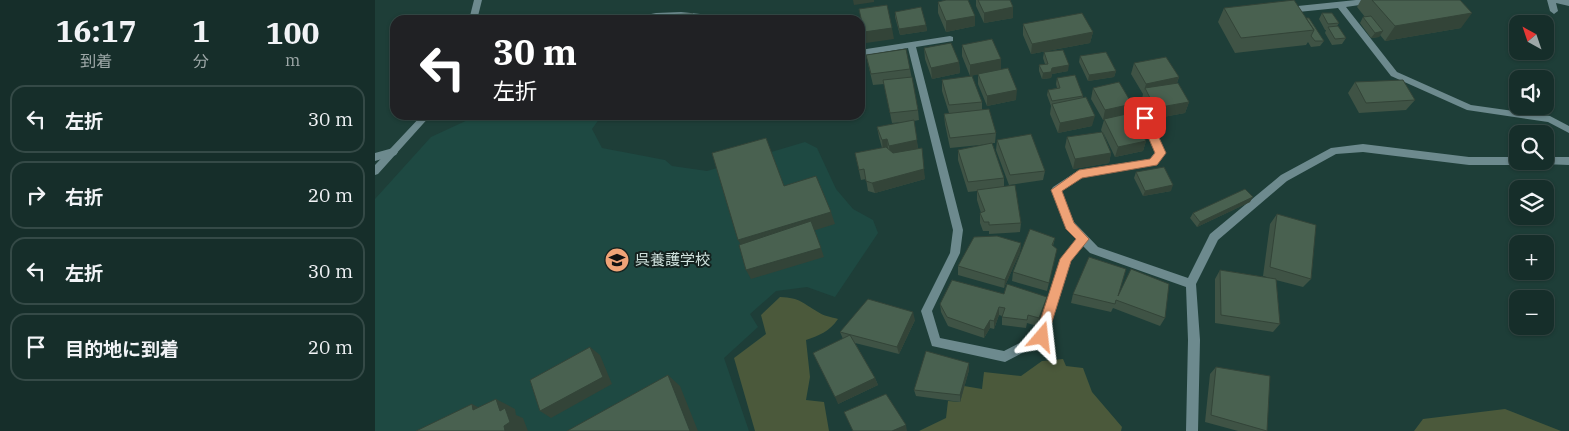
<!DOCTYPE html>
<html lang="ja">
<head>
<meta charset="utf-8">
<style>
  :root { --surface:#162e2a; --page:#233a36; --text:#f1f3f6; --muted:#9ea8a8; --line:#354a47 }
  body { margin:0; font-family:"IBM Plex Serif","Noto Sans JP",serif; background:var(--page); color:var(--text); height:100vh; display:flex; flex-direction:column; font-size:19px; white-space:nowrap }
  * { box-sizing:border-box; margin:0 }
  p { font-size:16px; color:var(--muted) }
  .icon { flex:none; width:28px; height:28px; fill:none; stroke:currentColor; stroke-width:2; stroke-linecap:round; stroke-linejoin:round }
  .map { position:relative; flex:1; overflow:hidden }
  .details { display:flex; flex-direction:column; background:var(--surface); width:375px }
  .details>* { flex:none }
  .banner { position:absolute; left:15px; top:15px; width:475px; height:105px; border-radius:15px; box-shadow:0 1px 4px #0004,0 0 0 1px var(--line); background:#202124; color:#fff; overflow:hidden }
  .needle { width:32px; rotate:320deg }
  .controls { position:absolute; left:1134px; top:15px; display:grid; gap:10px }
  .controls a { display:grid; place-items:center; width:45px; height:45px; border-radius:10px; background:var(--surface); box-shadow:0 1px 4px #0004,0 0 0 1px var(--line); font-size:25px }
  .pin { position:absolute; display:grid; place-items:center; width:42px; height:42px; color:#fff; margin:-21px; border-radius:10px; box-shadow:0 2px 8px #0006 }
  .me { position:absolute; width:55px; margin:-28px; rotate:17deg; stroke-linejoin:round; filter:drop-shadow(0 0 4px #0008) }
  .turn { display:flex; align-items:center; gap:18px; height:105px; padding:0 20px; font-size:22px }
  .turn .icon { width:65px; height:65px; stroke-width:2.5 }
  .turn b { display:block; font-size:35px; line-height:42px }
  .eta { display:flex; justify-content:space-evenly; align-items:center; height:85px; text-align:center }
  .eta b { font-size:30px; font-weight:800; line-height:35px }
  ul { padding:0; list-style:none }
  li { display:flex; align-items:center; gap:15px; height:68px; margin:0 10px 8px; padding:0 10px; border:2px solid var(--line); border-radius:15px }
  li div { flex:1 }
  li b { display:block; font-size:19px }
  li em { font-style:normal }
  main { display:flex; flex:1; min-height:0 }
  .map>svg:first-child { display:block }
</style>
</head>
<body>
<main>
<section class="details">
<div class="eta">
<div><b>16:17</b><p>到着</p></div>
<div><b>1</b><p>分</p></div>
<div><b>100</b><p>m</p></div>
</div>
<ul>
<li><svg class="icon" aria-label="left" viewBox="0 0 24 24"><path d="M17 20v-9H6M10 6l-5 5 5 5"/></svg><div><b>左折</b></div><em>30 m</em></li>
<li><svg class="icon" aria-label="right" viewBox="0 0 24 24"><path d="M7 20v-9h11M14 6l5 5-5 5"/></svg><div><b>右折</b></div><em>20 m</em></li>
<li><svg class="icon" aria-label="left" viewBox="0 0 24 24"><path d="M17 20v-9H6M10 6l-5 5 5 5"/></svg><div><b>左折</b></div><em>30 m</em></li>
<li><svg class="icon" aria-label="arrive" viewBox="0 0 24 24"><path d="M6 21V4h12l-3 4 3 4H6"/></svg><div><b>目的地に到着</b></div><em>20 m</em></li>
</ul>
</section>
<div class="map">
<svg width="1194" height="431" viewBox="0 0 1194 431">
  <rect width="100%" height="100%" fill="#1e3e38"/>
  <path fill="#1e4942" d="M119,115H227L217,129L227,148L290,160L297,166L332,171L430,142L442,148L461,189L478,209L498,220L503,233L460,297L432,287L401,291L375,314L383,327L349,358L374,431H0V199L56,137L97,118Z"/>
  <path fill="#4b593b" d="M405,297C426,298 427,303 443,312C448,316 457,317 463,319C454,332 445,335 431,340L435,377L431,400L449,402L454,431H380L359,358L391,334L386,315Z
    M688,359L691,366L708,368L717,392L747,427L746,431H544L571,418L573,401L585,402L589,386L607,389L609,372L646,376L667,361Z
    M1130,409L1186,431H1039L1048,419Z"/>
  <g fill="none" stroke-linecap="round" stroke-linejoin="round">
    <path fill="#6d8a8e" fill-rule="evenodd" d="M981,0H1002L998,3L971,7L1022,72L1096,105L1175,116L1194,126V133L1173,122L1092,110L1016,76L963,8L913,13L909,10L913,7Z
      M306,12L354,17L358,20L293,18L255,20L256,18L281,13Z"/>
    <path fill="#6d8a8e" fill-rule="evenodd" d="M1172,0H1194V6L1181,3L1183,11L1179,14L1175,11Z
      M575,36L578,37V41L541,47L588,230L585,253L557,311L565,338L629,351L662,334L686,259L702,239L691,228L676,190L678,187L704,170L775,159L780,152L758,100L759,98L762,97L766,100L790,153L781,165L706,177L686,191L699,222L723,247L813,278L835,234L906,175L956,148L988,144L1094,157H1142V161H1147L1142,165H1094L988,152L961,154L912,181L843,240L821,284L825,340L823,431H811L813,340L811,287L715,253L708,246L696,261L671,341L630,362L557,346L546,311L575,253L578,230L533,48L485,56V50Z
      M18,148L23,152L21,155L0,161V153Z
      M1170,157H1194V165L1167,164L1165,161H1170Z"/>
    <path fill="#6d8a8e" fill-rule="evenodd" d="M99,0H107L102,20H94Z
      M47,115H56L3,174L0,175V165Z"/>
  </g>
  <path fill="#3f5345" d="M601,0H635L638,7V18L609,23L601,6Z
    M986,0H1085L1086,28L1010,41L1005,35L1004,37L996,38L985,23L988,17H990L982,7Z
    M563,2L600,16V26L571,32L563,13Z
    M849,8L931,18L949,41L945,46L936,47L933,42L931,45L860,53L843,22Z
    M520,12L551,25L552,31L525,35L520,17Z
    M947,13L964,23L962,26L971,38L967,44L957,45L950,33L951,30H950L944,19Z
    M648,24L718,32L715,43L656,54L648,35Z
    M587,45L626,70L641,100L612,106L603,84V74L595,76L587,56Z
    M549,48L584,62L585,73L557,79L550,59Z
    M669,52L693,71L677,74L676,78L667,79L664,71V65L670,64L668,58Z
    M491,55L535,69L543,110L544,120L539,121L543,149L550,179L500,193L493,191L491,179L486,180L480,153L507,148L504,137L502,127L529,122L517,123L509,84L498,85Z
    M485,56L487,66V83H485Z
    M705,56L741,71L739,77L713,81L704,62Z
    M759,63L804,77L802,83L814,102L810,113L777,119L767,99L768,94L756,74Z
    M682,78L708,96V98L717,126L683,133L675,114L676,106L672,95L673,90L682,88L681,84Z
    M567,80L607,102V109L621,133L620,143H617L629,178V186L646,223L645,232L614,234V231H608L605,223V213H606L602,200V191L593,192L583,160V150L615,144L575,148L570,124L569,114L574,113L567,91Z
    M980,82L1040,100L1031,110L984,113L973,93Z
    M718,88L754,114L771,141L768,151L740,157L728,132L736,153L734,163L698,169L690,147L692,137L727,132L726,130L729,120H728L716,99Z
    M622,140L670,171L668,180L634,185L621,150Z
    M761,172L796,191L768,196L759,178Z
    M875,202L822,227L815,218L818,213Z
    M902,214L936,279L928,287L901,280L905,324L898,332L840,323V279L845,270L895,278L888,276L895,224Z
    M680,238L678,246L680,258L672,291L637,281L638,272Z
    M646,243L645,252L629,288L583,275V266Z
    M629,294L672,297L671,305L662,326L652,323L651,328L627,325V316L624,315L619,329L615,328L609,338L573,326L566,312L565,304Z
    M698,294L743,296L790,318L785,326L738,308L736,312L696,303Z
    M540,320L524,354L480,343L500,378L503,385L463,404L468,339L465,332Z
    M594,363V370L585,402L541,396L539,390Z
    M841,367L892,431H863L830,422L835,374Z"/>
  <path fill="#334438" d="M478,0H499V2L479,5Z
    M638,7V18L609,23V13Z
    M1097,13L1086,28L1010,41L1020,26Z
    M318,14L320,20H316Z
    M600,16V26L571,32V21Z
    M551,25L552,31L525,35L524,29Z
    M517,28L519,39L491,43L489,32Z
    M1008,31L1004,37L996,38L1000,33Z
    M718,32L715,43L656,54L657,44Z
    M485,56L487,66V83L485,72Z
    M626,59V70L595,76V65Z
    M584,62L585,73L557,79L556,68Z
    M694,65L693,71L677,74L676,78L667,79L668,73L677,68Z
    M741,71L739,77L713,81L714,75Z
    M804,77L800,88H770L768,94L771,84Z
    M642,90L641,100L612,106V96Z
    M814,102L810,113L777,119L780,108Z
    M757,104L754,114L728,120L730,110Z
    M720,116L717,126L683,133L685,123Z
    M512,139L513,149L508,151L507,140Z
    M542,140L543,150L515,156L514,146Z
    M771,141L768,151L740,157L743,147Z
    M736,153L734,163L698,169L700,159Z
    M549,169L550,179L500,193L497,183Z
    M798,185L796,191L768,196L770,191Z
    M878,197L875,202L822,227L825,222Z
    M456,212L460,224L370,252L363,240Z
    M646,243L645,252L629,288L630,280Z
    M446,248L449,257L376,279L371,270Z
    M672,297L671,305L662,326L664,318Z
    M624,307V315L619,329V321Z
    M538,312L540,320L524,354L522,347Z
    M615,320V328L609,338V330Z
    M215,347L225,355L237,384L176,418L165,411Z
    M594,363V370L585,402V395Z
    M293,375L305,386L323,431H315Z
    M500,378L503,385L463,404L460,397Z
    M121,399L140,409L141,415L148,418L153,431H130Z
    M97,404L116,414L98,410Z
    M531,425L532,431H517Z"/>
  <path fill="#496150" stroke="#334438" d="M571,0H593L600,16L571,21L563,2Z
    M603,0H635L638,7L609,13Z
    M919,0L939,30L866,38L849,8Z
    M997,0H1085L1097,13L1020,26Z
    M512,5L517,28L489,32L484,9Z
    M546,7L551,25L524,29L520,12Z
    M707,13L718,32L657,44L648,24Z
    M947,13H957L964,23L953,24Z
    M318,14L316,20H280L281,15Z
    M354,15L353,20H323L324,16Z
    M996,16L1008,31L1000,33L988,17Z
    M385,17V20H361L362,18Z
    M479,17V20H444V19Z
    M931,18H934L949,41H940L936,36L939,30Z
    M402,19H438V20H402Z
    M963,26L971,38L960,39L953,27Z
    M617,39L626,59L595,65L587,45Z
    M576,43L584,62L556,68L549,48Z
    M531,49L535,69L496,74L491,55Z
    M688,50L694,65L677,68L676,72L668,73L664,65L673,64L669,52Z
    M731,52L741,71L714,75L705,56Z
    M791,57L804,77L771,84L759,63Z
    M633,68L642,90L612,96L603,74Z
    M700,75L708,96L677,101L673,90L685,88L682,78Z
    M597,76L607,102L574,105L567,80Z
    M537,77L543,110L515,113L508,80Z
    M1028,80L1040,100L991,103L980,82Z
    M744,82L757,104L730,110L718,88Z
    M803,83L814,102L780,108L770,88Z
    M711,97L720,116L685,123L677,104Z
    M614,109L621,133L575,138L569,114Z
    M756,113L771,141L743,147L729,119Z
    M539,120L542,140L514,146L512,139L507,140L502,127Z
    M727,132L736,153L700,159L692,137Z
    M656,134L670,171L635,175L622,140Z
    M391,138L409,186L441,176L456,212L363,240L337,153Z
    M617,143L629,178L593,182L583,150Z
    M511,147L518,153L547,148L549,169L497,183L491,181L489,169L484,170L480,153Z
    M789,167L798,185L770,191L761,172Z
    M640,185L646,223L614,225V222H609L605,213L610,211L602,190Z
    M870,189L878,197L825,222L818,213Z
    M902,214L941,225L936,279L895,267Z
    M436,221L446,248L371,270L364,245Z
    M655,229L680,238L677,245L682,249L674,283L638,272Z
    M622,236L646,243L630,280L583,266L599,237Z
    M714,257L751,269L743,296L756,269L794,284L790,318L741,300L740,304L698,294Z
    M845,270L901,279L905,324L846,315Z
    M577,280L629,294L632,284L672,297L664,318L653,315L652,320L627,317L630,308L624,307L619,321L615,320L609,330L572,317L565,304Z
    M493,299L538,312L522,347L465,332Z
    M475,335L500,378L460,397L438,353Z
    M215,347L228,377L165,411L155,380Z
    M551,351L594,363L585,395L539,390Z
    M841,367L895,376L892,431L836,415Z
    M293,375L315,431H192Z
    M511,394L531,425L517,431H478L469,412Z
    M121,399L125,411L130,408L135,422L129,426L130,431H41L97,404L98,410Z"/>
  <path fill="#efa377" stroke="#9b6a4d" d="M770,114L775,118L791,153L782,165L707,178L687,191L699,223L714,239L696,261L671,341H662L660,337L685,259L701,239L691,229L676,190L704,170L775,159L780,153L765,118Z"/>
  <defs>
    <symbol id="school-disc" viewBox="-11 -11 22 22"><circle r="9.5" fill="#efa377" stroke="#14221f"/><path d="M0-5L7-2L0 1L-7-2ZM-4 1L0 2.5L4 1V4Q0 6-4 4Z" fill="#111"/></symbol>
  </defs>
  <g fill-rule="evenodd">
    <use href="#school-disc" x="228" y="246" width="28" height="28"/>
  </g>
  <g text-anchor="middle" stroke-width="4" stroke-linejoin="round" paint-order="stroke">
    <g font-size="15" fill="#cfe1dd" stroke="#14221f" text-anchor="start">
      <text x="260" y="265">呉養護学校</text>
    </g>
  </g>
</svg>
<div class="controls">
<a><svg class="needle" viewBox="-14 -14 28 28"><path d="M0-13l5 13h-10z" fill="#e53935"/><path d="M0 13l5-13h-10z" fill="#9ea8a8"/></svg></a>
<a><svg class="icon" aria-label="sound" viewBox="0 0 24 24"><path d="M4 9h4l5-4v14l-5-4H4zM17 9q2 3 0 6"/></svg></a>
<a><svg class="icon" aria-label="search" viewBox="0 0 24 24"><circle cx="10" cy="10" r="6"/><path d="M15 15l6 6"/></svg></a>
<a><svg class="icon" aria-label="layers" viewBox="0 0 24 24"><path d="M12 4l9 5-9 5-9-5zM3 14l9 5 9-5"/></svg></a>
<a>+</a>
<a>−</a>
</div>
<div class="pin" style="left:770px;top:118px;background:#d93025"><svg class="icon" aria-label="arrive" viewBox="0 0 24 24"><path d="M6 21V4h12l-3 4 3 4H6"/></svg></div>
<svg class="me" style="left:667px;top:337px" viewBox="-20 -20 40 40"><path d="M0-17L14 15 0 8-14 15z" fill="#efa377" stroke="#fff" stroke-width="4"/></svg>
<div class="banner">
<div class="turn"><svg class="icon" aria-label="left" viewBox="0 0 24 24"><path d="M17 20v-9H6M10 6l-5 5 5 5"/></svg><div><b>30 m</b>左折</div></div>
</div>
</div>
</main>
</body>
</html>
